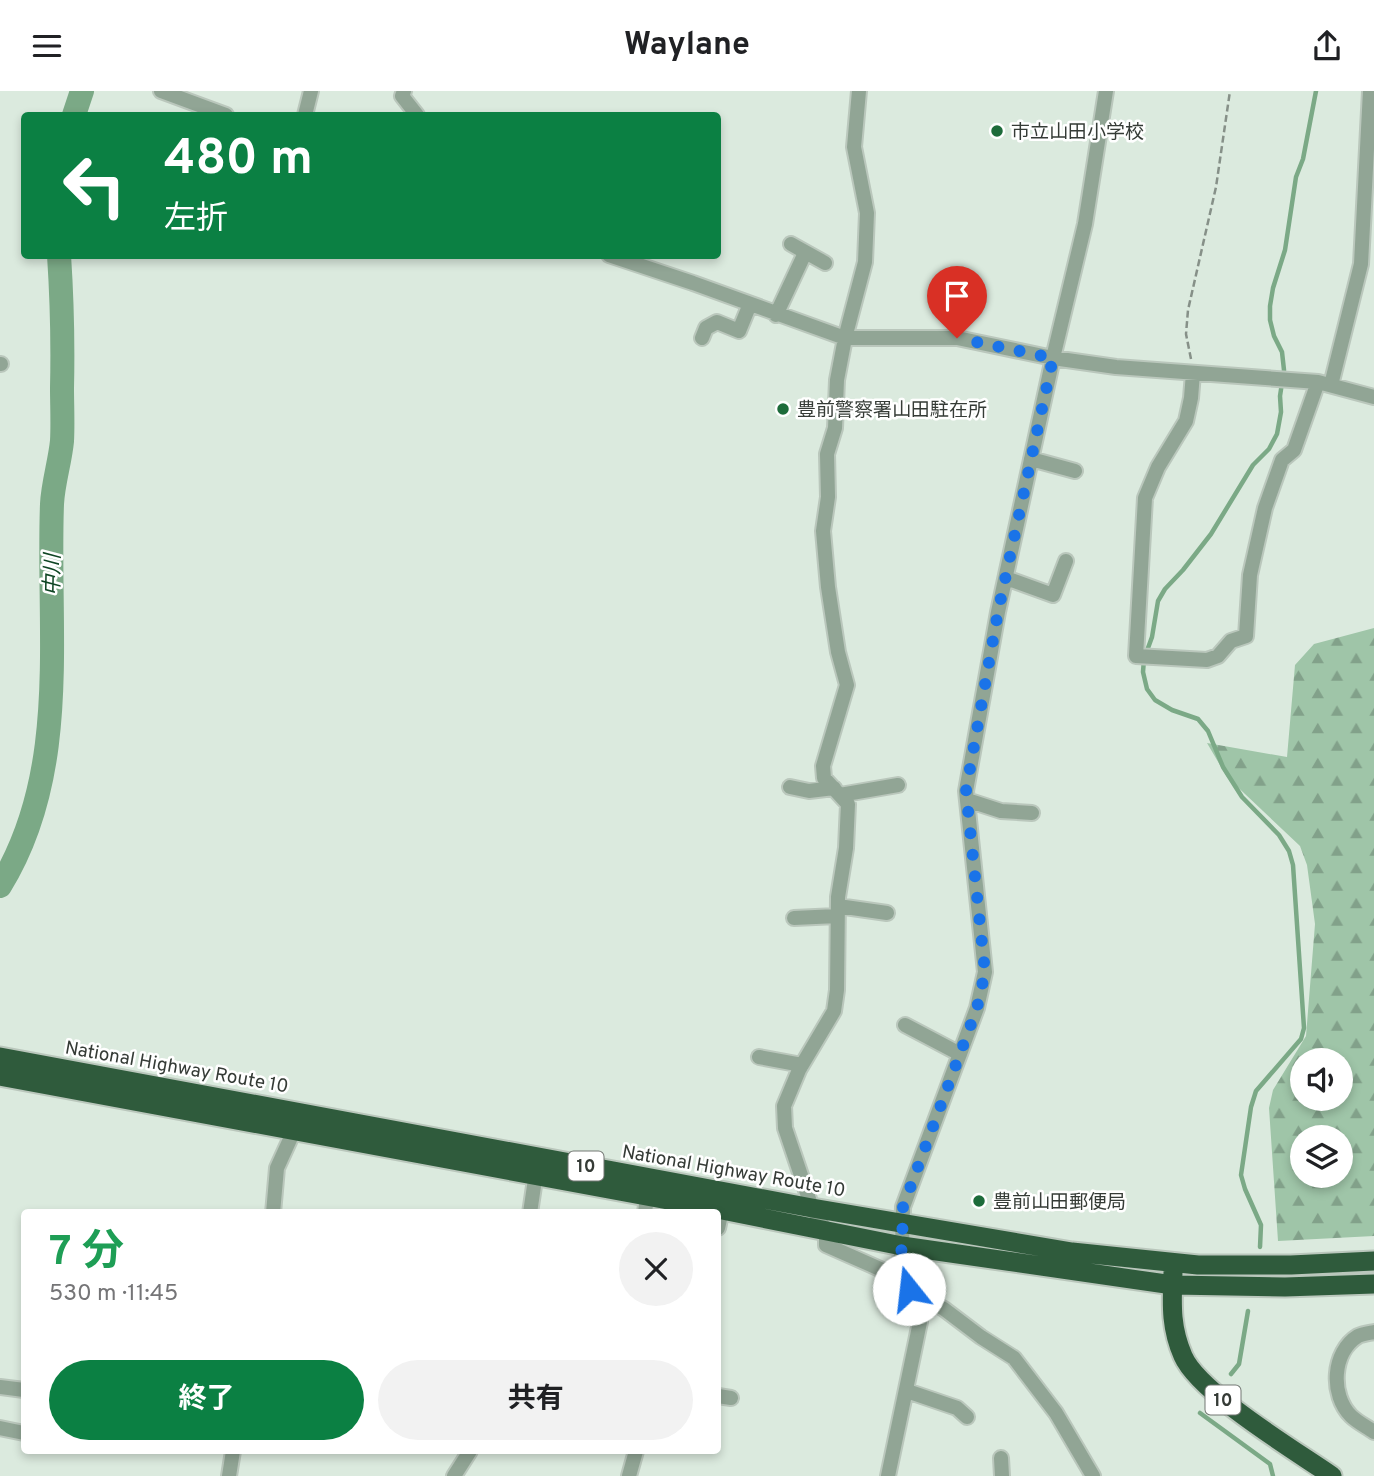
<!DOCTYPE html>
<html lang="ja">
<head>
<meta charset="utf-8">
<style>
  :root { --surface:#fff; --page:#f2f2f2; --text:#202124; --muted:#757577; --accent:#0b8043 }
  body { margin:0; font-family:Overpass,"Noto Sans JP",sans-serif; background:var(--page); color:var(--text); height:100vh; display:flex; flex-direction:column; font-size:26px; white-space:nowrap }
  * { box-sizing:border-box; margin:0 }
  p { font-size:23px; color:var(--muted) }
  .icon { flex:none; width:38px; height:38px; fill:none; stroke:currentColor; stroke-width:2; stroke-linecap:round; stroke-linejoin:round }
  .map { position:relative; flex:1; overflow:hidden }
  .sheet { position:absolute; left:21px; top:1118px; width:700px; height:245px; display:flex; flex-direction:column; background:var(--surface); border-radius:7px; box-shadow:0 4px 10px #0003 }
  .sheet>* { flex:none }
  .top-card { position:absolute; left:21px; top:21px; width:700px; height:147px; border-radius:7px; box-shadow:0 4px 10px #0003; background:#0b8043; color:#fff; overflow:hidden }
  .buttons { position:absolute; left:1290px; top:957px; display:grid; gap:14px }
  .buttons a { display:grid; place-items:center; width:63px; height:63px; border-radius:50%; background:var(--surface); box-shadow:0 4px 10px #0003; font-size:35px }
  .pin { position:absolute; display:grid; place-items:center; width:60px; height:60px; color:#fff; margin:-72px -30px; border-radius:50% 50% 50% 0; rotate:-45deg; box-shadow:0 0 7px #0007 }
  .pin .icon { rotate:45deg }
  .me { position:absolute; width:77px; margin:-38px; rotate:344deg; stroke-linejoin:round; filter:drop-shadow(0 0 5px #0008) }
  .turn { display:flex; align-items:center; gap:24px; height:147px; padding:0 28px; font-size:32px }
  .turn .icon { width:91px; height:91px; stroke-width:2.5 }
  .turn b { display:block; font-size:49px; line-height:60px }
  .round { display:grid; place-items:center; flex:none; width:74px; height:74px; border-radius:37px; background:var(--page) }
  .headline { display:flex; align-items:center; justify-content:space-between; height:119px; padding:0 28px }
  h1 { font-size:42px; font-weight:700; line-height:52px; color:#1e9e55 }
  .cta { display:flex; gap:14px; margin-top:auto; padding:14px 28px }
  .cta a { flex:1; height:80px; border-radius:42px; background:var(--accent); color:#fff; font-size:28px; font-weight:700; line-height:80px; text-align:center }
  .cta a+a { background:var(--page); color:var(--text) }
  header { display:flex; justify-content:space-between; align-items:center; height:91px; padding:0 28px; background:var(--surface); font-size:32px; font-weight:700 }
  .map>svg:first-child { display:block }
</style>
</head>
<body>
<header><svg class="icon" aria-label="menu" viewBox="0 0 24 24"><path d="M4 6h16M4 12h16M4 18h16"/></svg>Waylane<svg class="icon" aria-label="share" viewBox="0 0 24 24"><path d="M12 15V3M7 8l5-5 5 5M5 13v7h14v-7"/></svg></header>
<div class="map">
<svg width="1374" height="1385" viewBox="0 0 1374 1385">
  <defs>
    <pattern id="forest-firs" width="22" height="20" patternUnits="userSpaceOnUse" patternTransform="scale(1.75)"><rect width="22" height="20" fill="#9fc5a8"/><path d="M5 1l3.5 6h-7zM16 11l3.5 6h-7z" fill="#82a18a"/></pattern>
  </defs>
  <rect width="100%" height="100%" fill="#dbeade"/>
  <path fill="url(#forest-firs)" fill-rule="evenodd" d="M1374,537V1145L1278,1150L1269,1017L1273,999L1306,945L1315,833L1307,774L1300,755L1227,686L1207,652L1287,666L1295,574L1314,553ZM1302,970H1340V1008H1302ZM1302,1046H1340V1085H1302Z"/>
  <g fill="none" stroke-linecap="round" stroke-linejoin="round">
    <path stroke="#7ba986" stroke-width="4.5" d="M1260,1156L1261,1134L1245,1098L1241,1084L1251,1016L1256,1000L1301,948L1304,937L1293,774L1289,760L1279,744L1242,706L1223,676L1208,640L1198,628L1172,619L1155,609L1147,598L1143,581L1144,568L1152,546L1158,510L1165,498L1183,479L1211,443L1253,374L1269,358L1277,343L1281,321L1280,305L1284,279L1282,261L1274,245L1270,229V215L1273,197L1285,159L1296,86L1303,68L1316,0
      M1231,1283L1239,1273L1248,1220
      M1200,1322L1270,1373L1273,1385"/>
    <path stroke="#7ba986" stroke-width="24" d="M74,24L82,0
      M0,795C71,680 47,541 52,413C53,392 60,371 62,350C63,332 62,314 62,297C63,253 62,209 59,164"/>
    <defs>
      <path id="minor" d="M161,0L226,24
        M404,0L402,5L417,24
        M859,0L854,56L867,122L865,171L845,247L837,289L835,337L827,363L828,406L823,440L828,496L838,561L847,594L823,675L824,687L848,713L846,757L838,806L837,899L834,920L799,979L784,1015L785,1037L812,1117L826,1139V1154L898,1186L909,1198L944,1218L981,1246L1014,1267L1056,1322L1093,1385
        M305,24L311,0
        M791,153L825,172
        M609,164L693,192L845,247H957L1053,267L1116,276L1318,291L1374,306
        M776,224L805,162
        M702,247L706,237L717,231L739,240L750,213
        M0,273H1
        M1193,282L1191,307L1186,330L1158,376L1145,407L1136,565L1207,569L1218,565L1231,550L1246,545L1250,484L1265,417L1282,369L1294,359L1318,291
        M1331,294L1361,173L1370,0
        M1031,368L1075,380
        M1006,487L1053,504L1066,470
        M790,696L809,700L834,697
        M840,704L898,694
        M967,709L1001,720L1032,722
        M838,815L887,822
        M794,827L837,825
        M905,934L960,963
        M759,966L802,974
        M273,1122L277,1077L297,1033
        M530,1122L537,1075
        M645,1122L647,1105
        M718,1137L722,1119
        M898,1186L902,1155L903,1116L977,917L985,881L966,700L998,521L1053,267L1085,133L1106,0
        M1374,1241C1369,1242 1362,1243 1358,1245C1332,1261 1330,1304 1351,1325C1357,1331 1367,1336 1374,1341
        M0,1296L24,1299
        M907,1300L957,1317L967,1326
        M718,1305L731,1307
        M0,1337L24,1342
        M1001,1367L1002,1385
        M229,1385L233,1360
        M454,1385L470,1360
        M629,1385L636,1360
        M888,1385L920,1231L909,1198"/>
      <path id="highway" d="M0,966L812,1117L1072,1161L1198,1174H1291L1374,1170
        M0,985L722,1119L902,1155L1173,1194L1285,1196L1374,1193
        M1173,1181C1172,1212 1170,1235 1183,1265C1199,1302 1296,1360 1332,1385"/>
    </defs>
    <use href="#minor" stroke="#bac7bc" stroke-width="18"/>
    <use href="#highway" stroke="#bac7bc" stroke-width="23"/>
    <path stroke="#869088" stroke-width="2.5" stroke-dasharray="7 3.5" stroke-linecap="butt" d="M1191,268L1186,243L1188,219L1216,96L1230,0"/>
    <use href="#minor" stroke="#91a595" stroke-width="14"/>
    <use href="#highway" stroke="#2f5b3c" stroke-width="19"/>
  </g>
  <g fill="none" stroke-linecap="round" stroke-linejoin="round">
    <path stroke="#1a73e8" stroke-width="12" stroke-dasharray="0 21.6" d="M909,1198L898,1186L902,1155L903,1116L977,917L985,881L966,700L998,521L1053,267L957,247"/>
  </g>
  <g fill="#1d6b3a" stroke="#fff" stroke-width="2.5">
    <circle cx="997" cy="40" r="7"/>
    <circle cx="783" cy="318" r="7"/>
    <circle cx="979" cy="1110" r="7"/>
  </g>
  <g text-anchor="middle" stroke-width="5" stroke-linejoin="round" paint-order="stroke">
    <g fill="#fff" stroke="#727672" stroke-width="2">
      <rect x="568.5" y="1060.5" width="35" height="29" rx="5"/>
      <rect x="1205.5" y="1294.5" width="35" height="29" rx="5"/>
    </g>
    <g font-size="18" font-weight="bold" fill="#353b36">
      <text x="586" y="1081">10</text>
      <text x="1223" y="1315">10</text>
    </g>
    <g font-size="19" fill="#353b36" stroke="#fff" text-anchor="start">
      <text x="1011" y="47">市立山田小学校</text>
      <text x="797" y="325">豊前警察署山田駐在所</text>
      <text x="993" y="1117">豊前山田郵便局</text>
    </g>
    <g font-size="19" fill="#353b36" stroke="#fff">
      <text transform="translate(177 975) rotate(10)" y="7">National Highway Route 10</text>
      <text transform="translate(734 1079) rotate(10)" y="7">National Highway Route 10</text>
    </g>
    <g font-size="21" font-style="italic" fill="#0e4523" stroke="#fff">
      <text transform="translate(52 484) rotate(-89)" y="7">中川</text>
    </g>
  </g>
</svg>
<div class="buttons">
<a><svg class="icon" aria-label="sound" viewBox="0 0 24 24"><path d="M4 9h4l5-4v14l-5-4H4zM17 9q2 3 0 6"/></svg></a>
<a><svg class="icon" aria-label="layers" viewBox="0 0 24 24"><path d="M12 4l9 5-9 5-9-5zM3 14l9 5 9-5"/></svg></a>
</div>
<div class="pin" style="left:957px;top:247px;background:#d93025"><svg class="icon" aria-label="arrive" viewBox="0 0 24 24"><path d="M6 21V4h12l-3 4 3 4H6"/></svg></div>
<svg class="me" style="left:909px;top:1198px" viewBox="-20 -20 40 40"><circle r="19" fill="#fff"/><path d="M0-13L10 11 0 6-10 11z" fill="#1a73e8"/></svg>
<div class="top-card">
<div class="turn"><svg class="icon" aria-label="left" viewBox="0 0 24 24"><path d="M17 20v-9H6M10 6l-5 5 5 5"/></svg><div><b>480 m</b>左折</div></div>
</div>
<section class="sheet">
<div class="headline"><div><h1>7 分</h1><p>530 m · 11:45</p></div><a class="round"><svg class="icon" aria-label="close" viewBox="0 0 24 24"><path d="M6 6l12 12M18 6L6 18"/></svg></a></div>
<div class="cta"><a>終了</a><a>共有</a></div>
</section>
</div>
</body>
</html>
